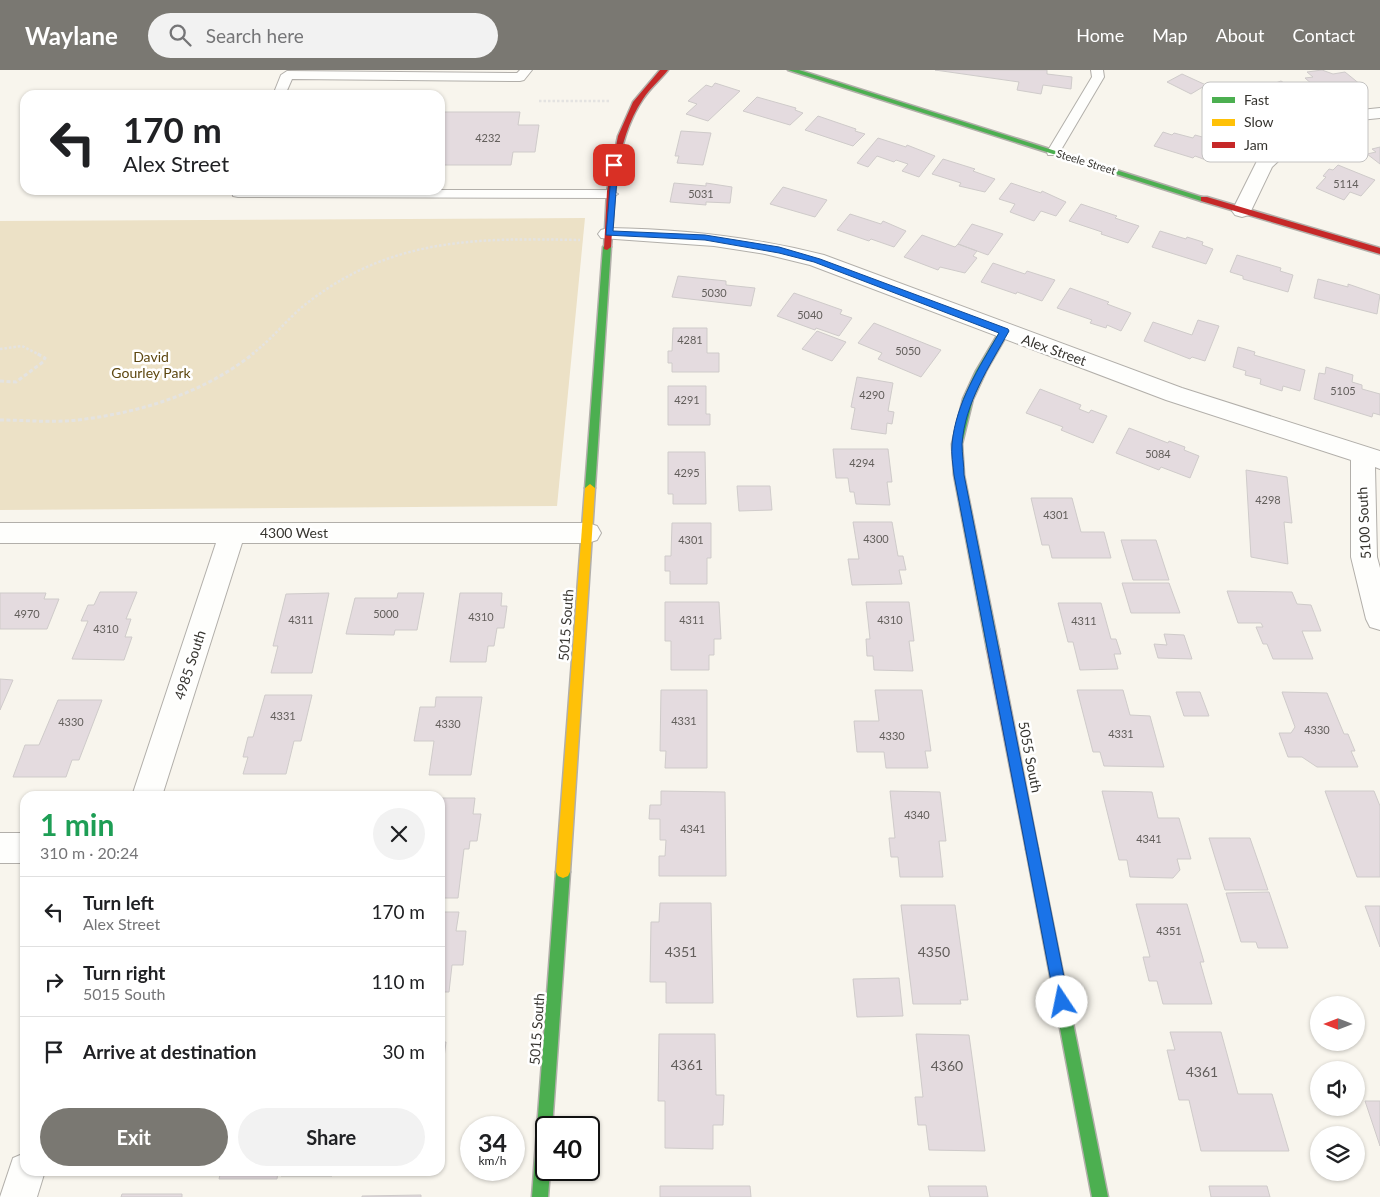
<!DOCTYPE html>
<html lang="en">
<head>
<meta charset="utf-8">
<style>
  :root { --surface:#fff; --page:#f2f2f2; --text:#202124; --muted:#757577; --line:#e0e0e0; --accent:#7a7872 }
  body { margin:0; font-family:Lato,sans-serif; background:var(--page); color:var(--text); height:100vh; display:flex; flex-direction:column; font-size:19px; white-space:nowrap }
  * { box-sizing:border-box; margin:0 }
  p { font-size:16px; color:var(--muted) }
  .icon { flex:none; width:28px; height:28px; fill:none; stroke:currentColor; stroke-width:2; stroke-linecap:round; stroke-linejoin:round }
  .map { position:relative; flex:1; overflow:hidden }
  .drawer { position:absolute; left:20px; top:721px; width:425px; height:385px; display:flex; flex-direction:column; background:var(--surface); border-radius:15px; box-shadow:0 1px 4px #0004 }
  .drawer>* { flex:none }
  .top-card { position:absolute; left:20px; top:20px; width:425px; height:105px; border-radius:15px; box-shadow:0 1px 4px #0004; background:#fff; color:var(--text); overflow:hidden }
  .needle { width:32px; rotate:270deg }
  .tools { position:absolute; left:1310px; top:926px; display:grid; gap:10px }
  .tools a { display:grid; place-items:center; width:55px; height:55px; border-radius:50%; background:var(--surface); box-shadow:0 1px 4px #0004; font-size:25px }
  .speed { position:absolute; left:460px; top:1046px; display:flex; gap:10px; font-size:25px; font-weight:700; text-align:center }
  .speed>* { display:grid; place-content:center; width:65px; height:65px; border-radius:50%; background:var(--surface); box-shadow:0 1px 4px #0004; line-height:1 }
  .speed small { font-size:12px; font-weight:400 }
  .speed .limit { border:2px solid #111; border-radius:8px; background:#fff; color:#111 }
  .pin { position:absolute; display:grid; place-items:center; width:42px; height:42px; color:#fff; margin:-21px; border-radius:10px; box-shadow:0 2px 8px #0006 }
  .me { position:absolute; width:55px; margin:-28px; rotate:349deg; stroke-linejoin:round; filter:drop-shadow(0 0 4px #0008) }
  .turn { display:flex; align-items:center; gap:18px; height:105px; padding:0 20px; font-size:22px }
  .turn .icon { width:65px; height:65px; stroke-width:2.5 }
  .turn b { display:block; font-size:35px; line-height:42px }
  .round { display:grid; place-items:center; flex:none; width:52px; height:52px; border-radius:26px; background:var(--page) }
  .headline { display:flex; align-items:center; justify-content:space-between; height:85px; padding:0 20px }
  h1 { font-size:30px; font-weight:700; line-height:38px; color:#1e9e55 }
  .primary-button { display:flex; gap:10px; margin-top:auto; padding:10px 20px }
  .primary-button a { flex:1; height:58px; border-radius:30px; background:var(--accent); color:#fff; font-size:20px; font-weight:700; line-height:58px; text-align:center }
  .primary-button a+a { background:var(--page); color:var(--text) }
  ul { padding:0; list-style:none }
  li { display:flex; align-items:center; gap:15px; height:70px; padding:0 20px; border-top:1px solid var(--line) }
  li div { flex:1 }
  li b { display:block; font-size:19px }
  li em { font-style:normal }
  header { display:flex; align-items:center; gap:30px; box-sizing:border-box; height:70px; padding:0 25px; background:var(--accent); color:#fff }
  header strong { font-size:24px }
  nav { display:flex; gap:28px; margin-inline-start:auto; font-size:18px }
  .search { width:350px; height:45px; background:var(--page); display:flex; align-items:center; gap:12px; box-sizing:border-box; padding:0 18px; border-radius:28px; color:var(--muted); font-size:19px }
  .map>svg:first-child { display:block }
</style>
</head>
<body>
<header>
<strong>Waylane</strong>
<div class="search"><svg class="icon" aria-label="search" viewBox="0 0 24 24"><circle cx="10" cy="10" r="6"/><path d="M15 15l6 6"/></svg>Search here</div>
<nav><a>Home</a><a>Map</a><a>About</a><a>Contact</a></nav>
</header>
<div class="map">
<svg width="1380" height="1127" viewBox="0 0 1380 1127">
  <rect width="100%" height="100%" fill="#f8f5ed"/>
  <path fill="#ece1c6" d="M585,148L557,436L0,440V151Z"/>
  <path fill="#e4dbdf" stroke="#cfcbca" d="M935,0H1047V4L1072,7L1071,19L1043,15L1041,24L1017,20L1019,12Z
    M1322,0L1333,4L1345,2L1361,15L1353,16L1354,18L1321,22L1305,8L1313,7L1307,2Z
    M1182,4L1206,15L1191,24L1167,12Z
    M1281,11L1301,24L1294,26L1297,29L1269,38L1249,26L1257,23L1254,21Z
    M715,13L740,21L708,51L686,44L697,34L688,31L706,15L712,17Z
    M757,27L796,38L795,40L803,43L790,55L743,41Z
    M440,42H520L518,55H539L535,82H513L511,95H440Z
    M818,46L856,59L855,61L865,64L853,76L805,60Z
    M681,61L711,63L703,95L677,93L679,86H675Z
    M1163,62L1172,65L1174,63L1193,68L1195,65L1217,71L1206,90L1195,86L1193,88L1154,76Z
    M878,68L906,77L907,75L935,86L919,107L902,101L908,94L896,90L894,92L877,86L868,97L857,93Z
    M1380,77V94L1367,84L1376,82L1372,79Z
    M943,89L975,99L973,101L995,109L985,122L959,116L961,113L932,104Z
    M1338,95L1375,110L1361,126L1350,122L1344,130L1316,118L1326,107L1323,106L1329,99L1333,100Z
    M674,113L706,116V113L732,117L730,133L706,132V135L670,132Z
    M1011,113L1041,123L1042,121L1066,132L1056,146L1041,141L1034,151L1010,142L1015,134L999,129Z
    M783,117L827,130L815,147L770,134Z
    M1081,134L1117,146L1115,148L1139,156L1128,173L1101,164L1102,162L1069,151Z
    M850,144L881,154L883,151L906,161L894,177L871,169L869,171L837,160Z
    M972,154L1003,164L988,185L958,174Z
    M1160,161L1186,169L1187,167L1203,172L1202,175L1213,179L1206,194L1152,177Z
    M922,165L955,177L958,174L977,181L973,186L977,188L965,203L940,197L938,200L904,187Z
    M1237,185L1281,198L1280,201L1293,205L1288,222L1243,209V206L1230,202Z
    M993,193L1025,204L1027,201L1055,210L1042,231L1017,222L1016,224L981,212Z
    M678,206L726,211V215L755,218L751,236L672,227Z
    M1318,209L1348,217V214L1380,225L1377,244L1314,228Z
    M1070,218L1109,232L1107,234L1131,243L1121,261L1107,255L1106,258L1090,253L1092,250L1057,238Z
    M794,223L842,240L840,244L852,248L839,266L816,258L815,260L777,246Z
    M1198,250L1219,256L1205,291L1192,287L1190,289L1144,271L1153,252L1192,265Z
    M874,253L941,280L921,307L878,289L882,283L858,273Z
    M673,258H707V283H719V302H672V293H668V281H672Z
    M817,261L846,272L832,291L802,279Z
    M1238,277L1255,282L1254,285L1305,300L1300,321L1283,316L1282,321L1260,314L1261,309L1245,305L1246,301L1233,297Z
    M1326,297L1353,305L1352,312L1362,315V319L1380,324V345L1373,343L1372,347L1314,329L1319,303L1325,304Z
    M857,307L893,313L888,341L894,342L892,354L887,353L886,364L851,359L855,338L851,337Z
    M668,316H706V344H710V355H668Z
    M1040,319L1081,335L1079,339L1089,343L1091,340L1107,346L1093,373L1061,360L1063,357L1026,343Z
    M1129,358L1168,373L1169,371L1185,377L1184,380L1199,386L1190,408L1161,397L1159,400L1116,383Z
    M833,379H888L892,412H887L890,435L856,434L854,422H850L848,408H836Z
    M668,382H705L706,434H673V424H668Z
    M1246,400L1287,407L1292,453L1284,452L1288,494L1251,487Z
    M737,416H770L772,440L739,441Z
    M1031,428H1072L1081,462H1104L1111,488H1052L1049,475H1042Z
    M853,452H892L898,486H903L906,500H899L902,514L852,515L848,489H859Z
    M672,453H711V488H707V514H670V501H665V486H671Z
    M1121,470H1156L1169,510H1133Z
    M1122,513H1169L1180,543H1131Z
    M1227,521L1292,522L1297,534L1311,535L1321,561H1302L1313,589H1273L1267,574H1263L1256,557H1263L1261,553H1238Z
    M100,522H137L126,549H131L125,567H132L124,590L72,589L88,551H81L88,535H94Z
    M0,523H46L44,529H59L47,559H0Z
    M329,523L312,603H271L278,576H273L286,524Z
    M398,523H424L417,560H395L394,565L346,564L355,528H397Z
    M460,523H502L501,536H507L504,558H497L494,576H488L486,592H450Z
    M665,532H719L721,569H714V585H709V600H671V571H665Z
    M866,532H909L914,571H909L913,601L874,600L873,586H867L866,569H870Z
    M1058,533H1101L1111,569H1116L1121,584H1114L1118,599L1080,600L1073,572H1068Z
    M1164,564L1184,565L1192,589L1158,588L1154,574L1167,575Z
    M0,609L13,610L0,640Z
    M661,620H707V698H665L666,681H660Z
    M875,620H922L931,681H925L928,698H886L884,682H857L854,651H879Z
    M1077,620H1123L1130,645L1150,646L1164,697L1104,696L1100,682H1093Z
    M1176,622H1200L1209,646H1184Z
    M1282,622L1327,623L1344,664H1348L1355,681H1351L1358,697H1317L1302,687H1288L1279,663H1291L1295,657Z
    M265,625H312L301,671H294L286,704H243L248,687H243L248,667H253Z
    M436,627H482L471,705H429L434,671H414L420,637H435Z
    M58,630H102L79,690H72L66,707H13L25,675H39Z
    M661,721L725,722L726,806H659V786H665L666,770H660V749H649L650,735H661Z
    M890,721L940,722L946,771H939L943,807H900L898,787H891L889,768H895Z
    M1102,721L1152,722L1158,748H1179L1191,789H1177L1180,800L1173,808L1130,807L1127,790H1119Z
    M1325,721H1374L1380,736V807H1357Z
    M440,728H475L473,744H481L477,771H470L469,779H464L458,828H440Z
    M1209,768H1250L1268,820H1225Z
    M1269,822L1288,878H1258L1256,872H1241L1226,823Z
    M660,833H711L713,933H666V912H650L651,852H659Z
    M1136,834H1187L1204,892H1200L1212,934H1163L1157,911H1149L1143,887H1150Z
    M901,835H955L968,930H960L961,934H913Z
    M1365,836H1380V877Z
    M440,842H459L456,861H466L463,895H452L449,922H441L440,930Z
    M899,908L903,946L857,947L853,909Z
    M1170,962H1221L1238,1024H1272L1289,1081H1201L1189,1030H1179L1167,980H1175Z
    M659,964H715L716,1025H724L723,1055H713V1079L665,1078V1031H658Z
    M916,964L969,965L985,1081L929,1080L926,1055H918L915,1027H923Z
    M440,972H446L440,1019Z
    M1365,1031H1380V1076Z
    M221,1101H278L277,1109H219Z
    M282,1101H333L332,1106H281Z
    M660,1116H750L751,1127H660Z
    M928,1116H986L988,1127H930Z
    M1209,1116H1267L1270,1127H1211Z
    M122,1124H182V1127H121Z
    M421,1125V1127H362V1126Z"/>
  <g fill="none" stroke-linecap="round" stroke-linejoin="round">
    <defs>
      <path id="lane" d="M520,0H532L524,10L520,11L292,9L285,25H273L281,5L287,1L517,3Z
        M1091,0H1103L1104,7L1058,85H1048L1047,82L1092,7Z
        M232,120H611L618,124L611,128L238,127L233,126Z"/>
      <path id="street" d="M1380,38V48L1340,52L1303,68L1272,97L1249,145L1242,147L1235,145L1232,141L1257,91L1289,60L1331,43Z
        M608,158C682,159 753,167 824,185L1182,318L1380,381V399L1375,397L1377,487L1380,498V560L1370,557L1366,549L1351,487V390L1166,330L810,195L765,184L714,176L601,168L598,164L601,160Z
        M0,453H588L597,456L601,463L597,470L588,473H242L162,726H132L216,473H0Z
        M0,763H25V793H0Z
        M25,1083V1101H45L37,1127H0L13,1088Z"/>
      <path id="fast" d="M788,0H799L1208,129L1201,131Z
        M607,174L611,177L595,418L590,422L585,418L603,177Z
        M1004,258L1009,261L986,301L973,329L962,374L964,405L999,579L997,582L993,584L989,582L987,579L954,405L952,374L963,329L976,301L1001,259Z
        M1032,773L1037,775L1038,779L1108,1127H1092L1026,779L1027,775Z
        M563,796L568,798L570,802L552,1058H546V1100H550L548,1127H532L556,802L558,798Z"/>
      <path id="slow" d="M590,414L595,418L570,802L568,806L563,808L558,806L556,802L585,418Z"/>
      <path id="jam" d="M660,0H668C660,10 650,18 643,29C614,72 615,128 611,177L607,180L604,179L607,121L618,66L633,32Z
        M1201,127H1207L1380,178V184L1201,131Z
        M993,574L997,576L999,579L1038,779L1037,783L1032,785L1027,783L1026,779L987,579L989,576Z"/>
    </defs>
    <use href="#lane" stroke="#b2afaa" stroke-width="2"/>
    <use href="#street" stroke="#b2afaa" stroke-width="2"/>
    <use href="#fast" stroke="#b2afaa" stroke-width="3"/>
    <use href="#slow" stroke="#b2afaa" stroke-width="3"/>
    <use href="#jam" stroke="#b2afaa" stroke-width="3"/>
    <path stroke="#e4e3e1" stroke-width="2.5" stroke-dasharray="2.5 2" stroke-linecap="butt" d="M539,31H611
      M0,279L22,276L38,284
      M252,284C274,268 289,246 311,230C395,167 480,168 580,170"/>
    <path stroke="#e4e3e1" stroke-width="3" stroke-dasharray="4 2.5" stroke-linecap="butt" d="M0,311L16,312L43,292L45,288L36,283
      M0,350C25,350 51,353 77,350C140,343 204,323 254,283"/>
    <use href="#lane" fill="#fefefc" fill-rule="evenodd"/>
    <use href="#street" fill="#fefefc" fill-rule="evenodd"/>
    <use href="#fast" fill="#4caf50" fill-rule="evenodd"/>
    <use href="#slow" fill="#ffc107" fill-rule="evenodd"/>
    <use href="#jam" fill="#c62828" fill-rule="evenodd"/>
  </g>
  <path fill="#1a73e8" stroke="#114b97" d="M612,93L618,95L613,161L705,165L779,177L820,189L1008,259L1009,261C989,297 965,332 962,374C962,384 964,395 964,405L1069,932L1067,937L1062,939L1057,937L1055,932L954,405C953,395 951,384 952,374C956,332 979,298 999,263L814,192L779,183L705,170L606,165Z"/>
  <g text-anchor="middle" stroke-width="5" stroke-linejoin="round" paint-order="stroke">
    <g font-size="11" fill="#625e5b">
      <text x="488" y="72">4232</text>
      <text x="1346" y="118">5114</text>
      <text x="701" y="128">5031</text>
      <text x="714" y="227">5030</text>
      <text x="810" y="249">5040</text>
      <text x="690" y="274">4281</text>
      <text x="908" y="285">5050</text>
      <text x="1343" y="325">5105</text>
      <text x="872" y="329">4290</text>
      <text x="687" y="334">4291</text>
      <text x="1158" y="388">5084</text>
      <text x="862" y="397">4294</text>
      <text x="687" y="407">4295</text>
      <text x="1268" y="434">4298</text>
      <text x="1056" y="449">4301</text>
      <text x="876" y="473">4300</text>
      <text x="691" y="474">4301</text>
      <text x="27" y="548">4970</text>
      <text x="386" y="548">5000</text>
      <text x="481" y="551">4310</text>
      <text x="301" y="554">4311</text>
      <text x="692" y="554">4311</text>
      <text x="890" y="554">4310</text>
      <text x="1084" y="555">4311</text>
      <text x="106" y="563">4310</text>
      <text x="283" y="650">4331</text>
      <text x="684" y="655">4331</text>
      <text x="71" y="656">4330</text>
      <text x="448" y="658">4330</text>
      <text x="1317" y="664">4330</text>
      <text x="1121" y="668">4331</text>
      <text x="892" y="670">4330</text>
      <text x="917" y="749">4340</text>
      <text x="693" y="763">4341</text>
      <text x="1149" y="773">4341</text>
      <text x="1169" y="865">4351</text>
    </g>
    <g font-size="11" fill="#36342f" stroke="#fff">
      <text transform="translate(1086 92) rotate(17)" y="4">Steele Street</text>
    </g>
    <g font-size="14" fill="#36342f" stroke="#fff">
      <text transform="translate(1054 280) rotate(20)" y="5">Alex Street</text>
      <text transform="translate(1364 453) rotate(-93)" y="5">5100 South</text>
      <text x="294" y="468">4300 West</text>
      <text transform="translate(566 555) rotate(-86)" y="5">5015 South</text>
      <text transform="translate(190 595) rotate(-72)" y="5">4985 South</text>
      <text transform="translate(1030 687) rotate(79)" y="5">5055 South</text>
      <text transform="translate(537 959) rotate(-86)" y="5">5015 South</text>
    </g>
    <g font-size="14" fill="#5d4710" stroke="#fff">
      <text x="151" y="292">David<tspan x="151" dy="16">Gourley Park</tspan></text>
    </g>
    <g font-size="14" fill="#625e5b">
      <text x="681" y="887">4351</text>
      <text x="934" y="887">4350</text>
      <text x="687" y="1000">4361</text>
      <text x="947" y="1001">4360</text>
      <text x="1202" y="1007">4361</text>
    </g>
  </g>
  <rect x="1202" y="12" width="166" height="80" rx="8" fill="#fff" stroke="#c3c2c1" stroke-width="1"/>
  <rect x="1212" y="27" width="23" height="6" fill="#4caf50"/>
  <rect x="1212" y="49" width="23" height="7" fill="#ffc107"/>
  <rect x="1212" y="72" width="23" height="6" fill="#c62828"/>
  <g font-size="14" fill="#36342f">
    <text x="1244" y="35">Fast</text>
    <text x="1244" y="57">Slow</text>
    <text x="1244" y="80">Jam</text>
  </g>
</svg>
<div class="tools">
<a><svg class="needle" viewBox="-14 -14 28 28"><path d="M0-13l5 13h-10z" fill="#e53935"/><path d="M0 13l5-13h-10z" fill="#757577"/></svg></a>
<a><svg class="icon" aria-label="sound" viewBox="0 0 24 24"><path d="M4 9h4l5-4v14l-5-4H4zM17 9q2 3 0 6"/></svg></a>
<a><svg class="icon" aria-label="layers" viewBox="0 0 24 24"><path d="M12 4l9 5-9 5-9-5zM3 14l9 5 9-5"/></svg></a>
</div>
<div class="speed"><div>34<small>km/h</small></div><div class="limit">40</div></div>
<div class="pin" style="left:614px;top:95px;background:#d93025"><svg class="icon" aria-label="arrive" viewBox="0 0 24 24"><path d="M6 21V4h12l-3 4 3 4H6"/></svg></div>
<svg class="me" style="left:1062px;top:932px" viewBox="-20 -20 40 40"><circle r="19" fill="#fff"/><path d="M0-13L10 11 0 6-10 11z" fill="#1a73e8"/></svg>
<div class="top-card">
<div class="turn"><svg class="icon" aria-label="left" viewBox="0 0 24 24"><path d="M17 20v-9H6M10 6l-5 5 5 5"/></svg><div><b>170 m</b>Alex Street</div></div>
</div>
<section class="drawer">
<div class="headline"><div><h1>1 min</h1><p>310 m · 20:24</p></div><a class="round"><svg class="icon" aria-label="close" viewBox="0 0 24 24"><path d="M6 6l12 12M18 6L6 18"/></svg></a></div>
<ul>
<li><svg class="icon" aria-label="left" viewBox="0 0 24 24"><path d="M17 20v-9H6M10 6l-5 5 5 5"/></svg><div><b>Turn left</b><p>Alex Street</p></div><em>170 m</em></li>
<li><svg class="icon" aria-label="right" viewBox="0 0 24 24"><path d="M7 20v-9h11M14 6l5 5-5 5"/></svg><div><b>Turn right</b><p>5015 South</p></div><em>110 m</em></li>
<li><svg class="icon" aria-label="arrive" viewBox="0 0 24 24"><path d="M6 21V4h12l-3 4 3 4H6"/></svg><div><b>Arrive at destination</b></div><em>30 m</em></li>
</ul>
<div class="primary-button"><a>Exit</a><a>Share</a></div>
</section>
</div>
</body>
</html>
